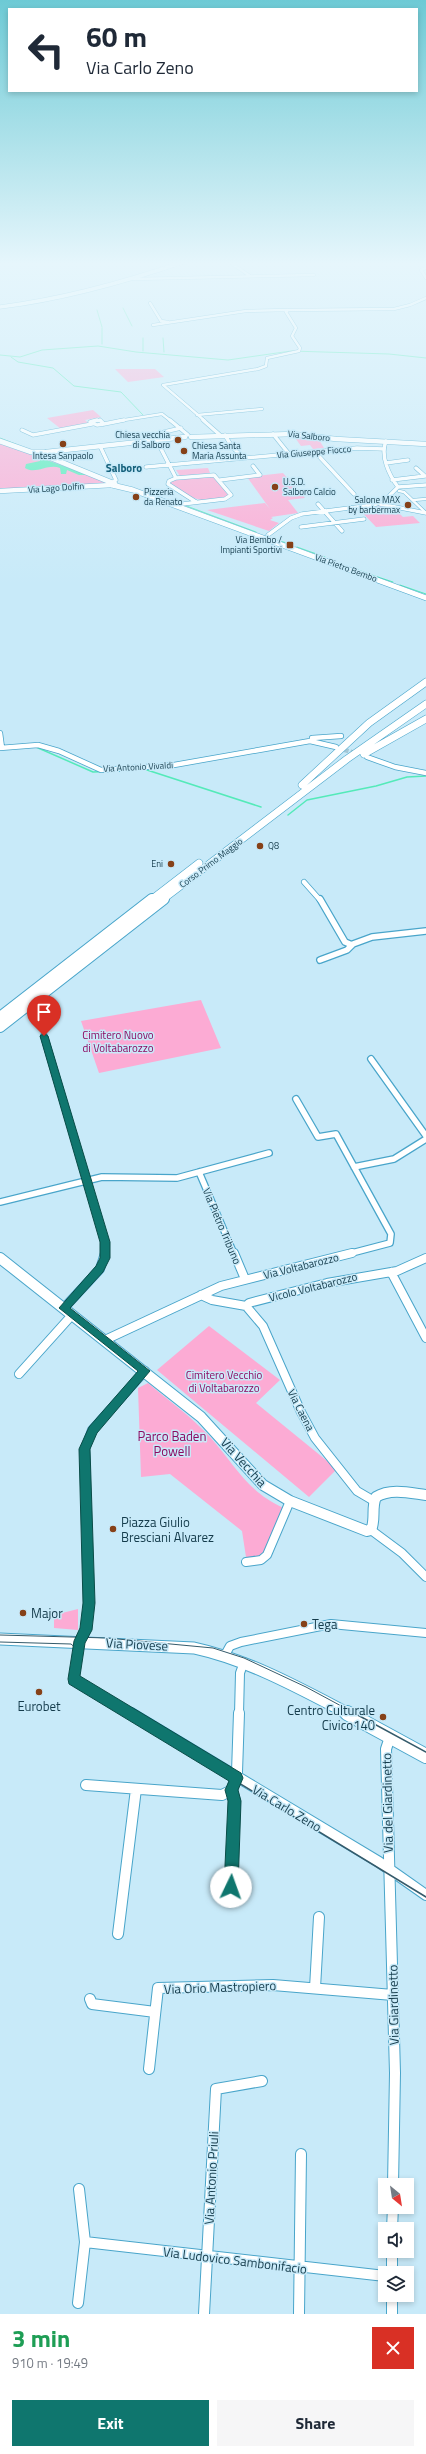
<!DOCTYPE html>
<html lang="en">
<head>
<meta charset="utf-8">
<style>
  :root { --surface:#fff; --page:#f6f6f7; --text:#1f2937; --muted:#747a83; --accent:#0f766e }
  body { margin:0; font-family:"Titillium Web",sans-serif; background:var(--page); color:var(--text); height:100vh; display:flex; flex-direction:column; font-size:15px; white-space:nowrap }
  * { box-sizing:border-box; margin:0 }
  p { font-size:13px; color:var(--muted) }
  .icon { flex:none; width:22px; height:22px; fill:none; stroke:currentColor; stroke-width:2; stroke-linecap:round; stroke-linejoin:round }
  .map { position:relative; height:2314px; overflow:hidden }
  .side { display:flex; flex-direction:column; background:var(--surface); flex:1 }
  .side>* { flex:none }
  .banner { position:absolute; left:8px; top:8px; width:410px; height:84px; border-radius:0px; box-shadow:0 2px 6px #0003; background:#fff; color:var(--text); overflow:hidden }
  .needle { width:26px; rotate:150deg }
  .controls { position:absolute; left:378px; top:2178px; display:grid; gap:8px }
  .controls a { display:grid; place-items:center; width:36px; height:36px; border-radius:0px; background:var(--surface); box-shadow:0 2px 6px #0003; font-size:20px }
  .pin { position:absolute; display:grid; place-items:center; width:34px; height:34px; color:#fff; margin:-41px -17px; border-radius:50% 50% 50% 0; rotate:-45deg; box-shadow:0 0 4px #0007 }
  .pin .icon { rotate:45deg }
  .me { position:absolute; width:44px; margin:-22px; rotate:3deg; stroke-linejoin:round; filter:drop-shadow(0 0 3px #0008) }
  .turn { display:flex; align-items:center; gap:14px; height:84px; padding:0 12px; font-size:18px }
  .turn .icon { width:52px; height:52px; stroke-width:2.5 }
  .turn b { display:block; font-size:28px; line-height:34px }
  .round { display:grid; place-items:center; flex:none; width:42px; height:42px; border-radius:0px; background:var(--page) }
  .overview { display:flex; align-items:center; justify-content:space-between; height:68px; padding:0 12px }
  h1 { font-size:24px; font-weight:700; line-height:30px; color:#1e9e55 }
  .button { display:flex; gap:8px; margin-top:auto; padding:8px 12px }
  .button a { flex:1; height:46px; border-radius:0px; background:var(--accent); color:#fff; font-size:16px; font-weight:700; line-height:46px; text-align:center }
  .button a+a { background:var(--page); color:var(--text) }
  .map>svg:first-child { display:block }
</style>
</head>
<body>
<div class="map">
<svg width="426" height="2314" viewBox="0 0 426 2314">
  <rect width="100%" height="100%" fill="#c8eaf9"/>
  <path fill="#fcabd4" d="M115,369H155L164,377L128,382Z
    M93,410L101,417L85,420L89,424L61,429L47,418Z
    M293,435L318,438L324,448L313,449L310,445L301,446Z
    M0,443L111,483L0,491Z
    M208,468L210,473L180,476L176,470Z
    M283,473L305,498L288,500L298,513L271,517L273,518L270,520L279,523L269,531L207,510L265,503L270,509L247,477Z
    M215,477L228,495C212,508 182,497 170,483L173,480Z
    M383,506L394,508L403,517L413,516L420,523L376,527L359,509Z
    M201,1000L221,1048L99,1073L81,1021Z
    M209,1326L280,1380L256,1403L337,1469L309,1497L157,1370Z
    M148,1383C169,1401 192,1417 210,1437C236,1466 247,1492 284,1508L264,1553L258,1558L246,1557L242,1531L170,1474L141,1477L138,1388Z
    M78,1609V1630L54,1628V1615Z"/>
  <path fill="#54eab9" d="M40,459H44L88,475H79L67,470L66,474H61L60,468C48,463 36,475 25,468L26,464L40,461Z"/>
  <g fill="none" stroke-linecap="round" stroke-linejoin="round">
    <path stroke="#54eab9" stroke-width="1" d="M123,308L132,326
      M97,310L102,327
      M102,328V344
      M143,338V351
      M163,338L164,352
      M0,355L20,357L42,350L98,346L136,352L228,360L291,351L389,354L426,358
      M11,357L18,362L53,368L74,386L121,392L143,415
      M0,438L18,445
      M184,505L256,532
      M276,540L287,543
      M297,547L325,557
      M358,570L369,574
      M372,575L393,582
      M400,585L426,594"/>
    <path stroke="#54eab9" stroke-width="1.5" d="M36,747L93,772L138,770
      M144,769L261,807
      M288,815L307,800L376,786L407,777L426,776"/>
    <path stroke="#a4c7d6" stroke-width="4.5" stroke-dasharray="4.5 2" stroke-linecap="butt" d="M338,748L358,754"/>
    <defs>
      <path id="pedestrian" d="M399,491L404,492L426,513
        M413,500L426,499"/>
      <path id="minor-far5" d="M228,261L250,276
        M426,268L421,270L426,278
        M134,279L314,275
        M150,303L161,321L168,322
        M153,325L246,311L287,310
        M197,415L262,409
        M92,421H101
        M118,421L162,414L171,421
        M205,421L163,385L258,369L266,366L267,358L299,351L300,348L292,336L296,328L286,312L288,310L394,309L410,305L426,298"/>
      <path id="minor-far4" d="M97,420L90,422L97,425L104,424
        M100,420L104,424
        M170,420L188,435
        M203,420L220,435
        M104,424L124,420
        M22,430L33,435L92,424
        M164,432L181,428
        M273,434L289,454
        M225,435L232,447L244,458
        M157,441L176,478
        M100,446L116,480L113,482
        M315,452L354,494
        M386,463L408,460
        M253,466L260,475
        M146,467L357,448L384,449
        M220,480L260,475
        M392,480L425,476L416,468
        M398,487L426,485
        M318,504L342,531
        M380,504L426,513
        M174,505L225,499L231,495L214,475L176,478L169,481L168,484L196,502
        M301,527L364,519
        M268,535L291,518L302,514L373,505L383,502L398,487C389,475 380,456 386,441"/>
      <path id="minor-far3" d="M0,733L2,748
        M312,738L341,736
        M0,748L38,745L59,751L101,770L174,765L310,741L336,747
        M367,757L395,767L426,773
        M304,882L320,900"/>
      <path id="minor-far2" d="M320,899L345,942L352,945
        M320,960L347,950L353,944L372,937L426,931
        M44,1036L105,1242V1254
        M371,1059L426,1136
        M296,1099L318,1137L336,1134L391,1234L390,1243L348,1254
        M354,1167L394,1159L426,1139
        M199,1172L234,1254
        M0,1202L102,1177L177,1178L269,1153"/>
      <path id="minor-far1" d="M234,1253L245,1279
        M391,1272L426,1338
        M201,1295L212,1300L246,1306L249,1303L327,1283L397,1271L426,1258
        M246,1306L263,1326L301,1412L315,1438L357,1491L374,1501
        M64,1308L100,1269L105,1253
        M105,1340L221,1286L352,1253
        M19,1374L72,1315
        M371,1530L402,1553L426,1577
        M246,1562L261,1560L267,1555L290,1501
        M225,1655L230,1646L241,1642L331,1624L426,1633
        M133,1714L74,1679L80,1641L86,1630L89,1603L85,1449L92,1430L145,1371
        M239,1714L240,1673L244,1662"/>
      <path id="minor" d="M131,1713L379,1862L426,1895
        M390,1737L386,1749L395,2073L393,2185
        M86,1785L222,1795L232,1790
        M230,1901L235,1801L232,1790L237,1772L239,1713
        M118,1934L136,1789
        M315,1988L319,1917
        M90,1999L92,2004L155,2012
        M149,2069L158,1988L273,1985L393,1995
        M392,2229L393,2207
        M85,2242L385,2276
        M392,2251V2273
        M392,2295V2314
        M78,2303L85,2242L79,2189
        M204,2314L216,2089L262,2081
        M299,2314L301,2154"/>
      <path id="tertiary-far2" d="M0,307C64,299 125,282 186,261"/>
      <path id="tertiary-far1" d="M191,437L293,434L336,439L426,444
        M46,452L185,437
        M0,491L112,485"/>
      <path id="tertiary" d="M0,1258L201,1417L263,1485L290,1501L367,1531L371,1530C376,1519 371,1508 376,1497C391,1488 410,1493 426,1495"/>
      <path id="secondary-far2" d="M0,441L31,452H44
        M39,453L115,484
        M112,485L133,490L426,598"/>
      <path id="secondary-far1" d="M0,1639L194,1648C249,1660 299,1688 349,1714"/>
      <path id="secondary" d="M347,1713L426,1756"/>
      <path id="trunk-far1" d="M364,754L426,719
        M302,785L369,723L426,682
        M151,900L199,863
        M162,900L347,759L426,704"/>
      <path id="trunk" d="M0,1017L152,899
        M0,1027L164,899"/>
    </defs>
    <use href="#pedestrian" stroke="#49a5ca" stroke-width="3.5"/>
    <use href="#minor-far5" stroke="#49a5ca" stroke-width="3.5"/>
    <use href="#minor-far4" stroke="#49a5ca" stroke-width="4.5"/>
    <use href="#minor-far3" stroke="#49a5ca" stroke-width="6"/>
    <use href="#minor-far2" stroke="#49a5ca" stroke-width="8"/>
    <use href="#minor-far1" stroke="#49a5ca" stroke-width="10"/>
    <use href="#minor" stroke="#49a5ca" stroke-width="12"/>
    <use href="#tertiary-far2" stroke="#49a5ca" stroke-width="4.5"/>
    <use href="#tertiary-far1" stroke="#49a5ca" stroke-width="5.5"/>
    <use href="#tertiary" stroke="#49a5ca" stroke-width="12"/>
    <use href="#secondary-far2" stroke="#49a5ca" stroke-width="6"/>
    <use href="#secondary-far1" stroke="#49a5ca" stroke-width="13"/>
    <use href="#secondary" stroke="#49a5ca" stroke-width="16"/>
    <use href="#trunk-far1" stroke="#49a5ca" stroke-width="8"/>
    <use href="#trunk" stroke="#49a5ca" stroke-width="12"/>
    <use href="#pedestrian" stroke="#fff" stroke-width="2.5"/>
    <use href="#minor-far5" stroke="#fff" stroke-width="2.5"/>
    <use href="#minor-far4" stroke="#fff" stroke-width="3.5"/>
    <use href="#minor-far3" stroke="#fff" stroke-width="4.5"/>
    <use href="#minor-far2" stroke="#fff" stroke-width="5.5"/>
    <use href="#minor-far1" stroke="#fff" stroke-width="8"/>
    <use href="#minor" stroke="#fff" stroke-width="10"/>
    <use href="#tertiary-far2" stroke="#fff" stroke-width="3.5"/>
    <use href="#tertiary-far1" stroke="#fff" stroke-width="4.5"/>
    <use href="#tertiary" stroke="#fff" stroke-width="10"/>
    <use href="#secondary-far2" stroke="#fff" stroke-width="5"/>
    <use href="#secondary-far1" stroke="#fff" stroke-width="11"/>
    <use href="#secondary" stroke="#fff" stroke-width="14"/>
    <use href="#trunk-far1" stroke="#fff" stroke-width="7"/>
    <use href="#trunk" stroke="#fff" stroke-width="10"/>
    <path stroke="#355b6b" stroke-width="1" d="M0,1635L107,1638L213,1648L244,1658L306,1687L356,1714
      M0,1642L71,1644L78,1650C78,1659 76,1670 79,1678C86,1695 111,1705 126,1714"/>
    <path stroke="#355b6b" stroke-width="1.5" d="M124,1713L426,1897
      M354,1713L426,1752"/>
  </g>
  <linearGradient id="sky" x2="0" y2="1"><stop stop-color="#6dcad5"/><stop offset="0.45" stop-color="#e6f6fc"/><stop offset="1" stop-color="#e6f6fc" stop-opacity="0"/></linearGradient>
  <rect width="426" height="585" fill="url(#sky)"/>
  <path fill="#0f766e" stroke="#0a4d48" d="M44,1033L48,1036L110,1242V1258L103,1272L70,1308L150,1371L97,1433L90,1449L95,1603L92,1630L85,1643L80,1676L241,1773L243,1778L238,1790L241,1801L238,1887L236,1892L231,1894L226,1892L224,1887L228,1801L225,1790L229,1781L69,1684L68,1679L74,1641L80,1628L83,1603L79,1449L89,1427L138,1371L59,1308L96,1266L100,1258V1242L40,1036Z"/>
  <g fill="#864118" stroke="#c8eaf9" stroke-width="1.5">
    <circle cx="178" cy="440" r="4"/>
    <circle cx="63" cy="444" r="4"/>
    <circle cx="184" cy="451" r="4"/>
    <circle cx="275" cy="487" r="4"/>
    <circle cx="136" cy="497" r="4"/>
    <circle cx="408" cy="505" r="4"/>
    <rect x="286" y="541" width="8" height="8" rx="2"/>
    <circle cx="260" cy="846" r="4"/>
    <circle cx="171" cy="864" r="4"/>
    <circle cx="113" cy="1529" r="4"/>
    <circle cx="23" cy="1613" r="4"/>
    <circle cx="304" cy="1624" r="4"/>
    <circle cx="39" cy="1692" r="4"/>
    <circle cx="383" cy="1717" r="4"/>
  </g>
  <g text-anchor="middle" stroke-width="3" stroke-linejoin="round" paint-order="stroke">
    <g font-size="9" fill="#153c4c" stroke="#c8eaf9" text-anchor="end">
      <text x="170" y="438">Chiesa vecchia<tspan x="170" dy="10">di Salboro</tspan></text>
      <text x="192" y="449" text-anchor="start">Chiesa Santa<tspan x="192" dy="10">Maria Assunta</tspan></text>
      <text x="63" y="459" text-anchor="middle">Intesa Sanpaolo</text>
      <text x="283" y="485" text-anchor="start">U.S.D.<tspan x="283" dy="10">Salboro Calcio</tspan></text>
      <text x="144" y="495" text-anchor="start">Pizzeria<tspan x="144" dy="10">da Renato</tspan></text>
      <text x="400" y="503">Salone MAX<tspan x="400" dy="10">by barbermax</tspan></text>
      <text x="282" y="543">Via Bembo /<tspan x="282" dy="10">Impianti Sportivi</tspan></text>
      <text x="268" y="849" text-anchor="start">Q8</text>
      <text x="163" y="867">Eni</text>
    </g>
    <g font-size="9" fill="#153c4c" stroke="#c8eaf9">
      <text transform="translate(309 436) rotate(6)" y="3">Via Salboro</text>
      <text transform="translate(314 452) rotate(-5)" y="3">Via Giuseppe Fiocco</text>
      <text transform="translate(56 488) rotate(-4)" y="3">Via Lago Dolfin</text>
      <text transform="translate(346 568) rotate(20)" y="3">Via Pietro Bembo</text>
      <text transform="translate(138 767) rotate(-3)" y="3">Via Antonio Vivaldi</text>
      <text transform="translate(211 863) rotate(-37)" y="3">Corso Primo Maggio</text>
    </g>
    <g font-size="11" font-weight="bold" fill="#135f7a" stroke="#c8eaf9">
      <text x="124" y="472">Salboro</text>
    </g>
    <g font-size="11" fill="#8c0960" stroke="#c8eaf9">
      <text x="118" y="1039">Cimitero Nuovo<tspan x="118" dy="13">di Voltabarozzo</tspan></text>
      <text x="224" y="1379">Cimitero Vecchio<tspan x="224" dy="13">di Voltabarozzo</tspan></text>
    </g>
    <g font-size="11" fill="#153c4c" stroke="#c8eaf9">
      <text transform="translate(222 1226) rotate(67)" y="4">Via Pietro Tribuno</text>
      <text transform="translate(301 1266) rotate(-14)" y="4">Via Voltabarozzo</text>
      <text transform="translate(313 1287) rotate(-14)" y="4">Vicolo Voltabarozzo</text>
      <text transform="translate(301 1410) rotate(63)" y="4">Via Caena</text>
    </g>
    <g font-size="13" fill="#8c0960" stroke="#c8eaf9">
      <text x="172" y="1441">Parco Baden<tspan x="172" dy="15">Powell</tspan></text>
    </g>
    <g font-size="13" fill="#153c4c" stroke="#c8eaf9">
      <text transform="translate(244 1462) rotate(48)" y="5">Via Vecchia</text>
      <text transform="translate(137 1644) rotate(3)" y="5">Via Piovese</text>
      <text transform="translate(387 1803) rotate(-91)" y="5">Via del Giardinetto</text>
      <text transform="translate(287 1808) rotate(31)" y="5">Via Carlo Zeno</text>
      <text transform="translate(220 1987) rotate(-2)" y="5">Via Orio Mastropiero</text>
      <text transform="translate(393 2005) rotate(-91)" y="5">Via Giardinetto</text>
      <text transform="translate(211 2178) rotate(-87)" y="5">Via Antonio Priuli</text>
      <text transform="translate(235 2260) rotate(7)" y="5">Via Ludovico Sambonifacio</text>
    </g>
    <g font-size="13" fill="#153c4c" stroke="#c8eaf9" text-anchor="start">
      <text x="121" y="1527">Piazza Giulio<tspan x="121" dy="15">Bresciani Alvarez</tspan></text>
      <text x="31" y="1618">Major</text>
      <text x="312" y="1629">Tega</text>
      <text x="39" y="1711" text-anchor="middle">Eurobet</text>
      <text x="375" y="1715" text-anchor="end">Centro Culturale<tspan x="375" dy="15">Civico140</tspan></text>
    </g>
  </g>
</svg>
<div class="controls">
<a><svg class="needle" viewBox="-14 -14 28 28"><path d="M0-13l5 13h-10z" fill="#e53935"/><path d="M0 13l5-13h-10z" fill="#747a83"/></svg></a>
<a><svg class="icon" aria-label="sound" viewBox="0 0 24 24"><path d="M4 9h4l5-4v14l-5-4H4zM17 9q2 3 0 6"/></svg></a>
<a><svg class="icon" aria-label="layers" viewBox="0 0 24 24"><path d="M12 4l9 5-9 5-9-5zM3 14l9 5 9-5"/></svg></a>
</div>
<div class="pin" style="left:44px;top:1036px;background:#d93025"><svg class="icon" aria-label="arrive" viewBox="0 0 24 24"><path d="M6 21V4h12l-3 4 3 4H6"/></svg></div>
<svg class="me" style="left:231px;top:1887px" viewBox="-20 -20 40 40"><circle r="19" fill="#fff"/><path d="M0-13L10 11 0 6-10 11z" fill="#0f766e"/></svg>
<div class="banner">
<div class="turn"><svg class="icon" aria-label="left" viewBox="0 0 24 24"><path d="M17 20v-9H6M10 6l-5 5 5 5"/></svg><div><b>60 m</b>Via Carlo Zeno</div></div>
</div>
</div>
<section class="side">
<div class="overview"><div><h1>3 min</h1><p>910 m · 19:49</p></div><a class="round" style="background:#d93025;color:#fff"><svg class="icon" aria-label="close" viewBox="0 0 24 24"><path d="M6 6l12 12M18 6L6 18"/></svg></a></div>
<div class="button"><a>Exit</a><a>Share</a></div>
</section>
</body>
</html>
